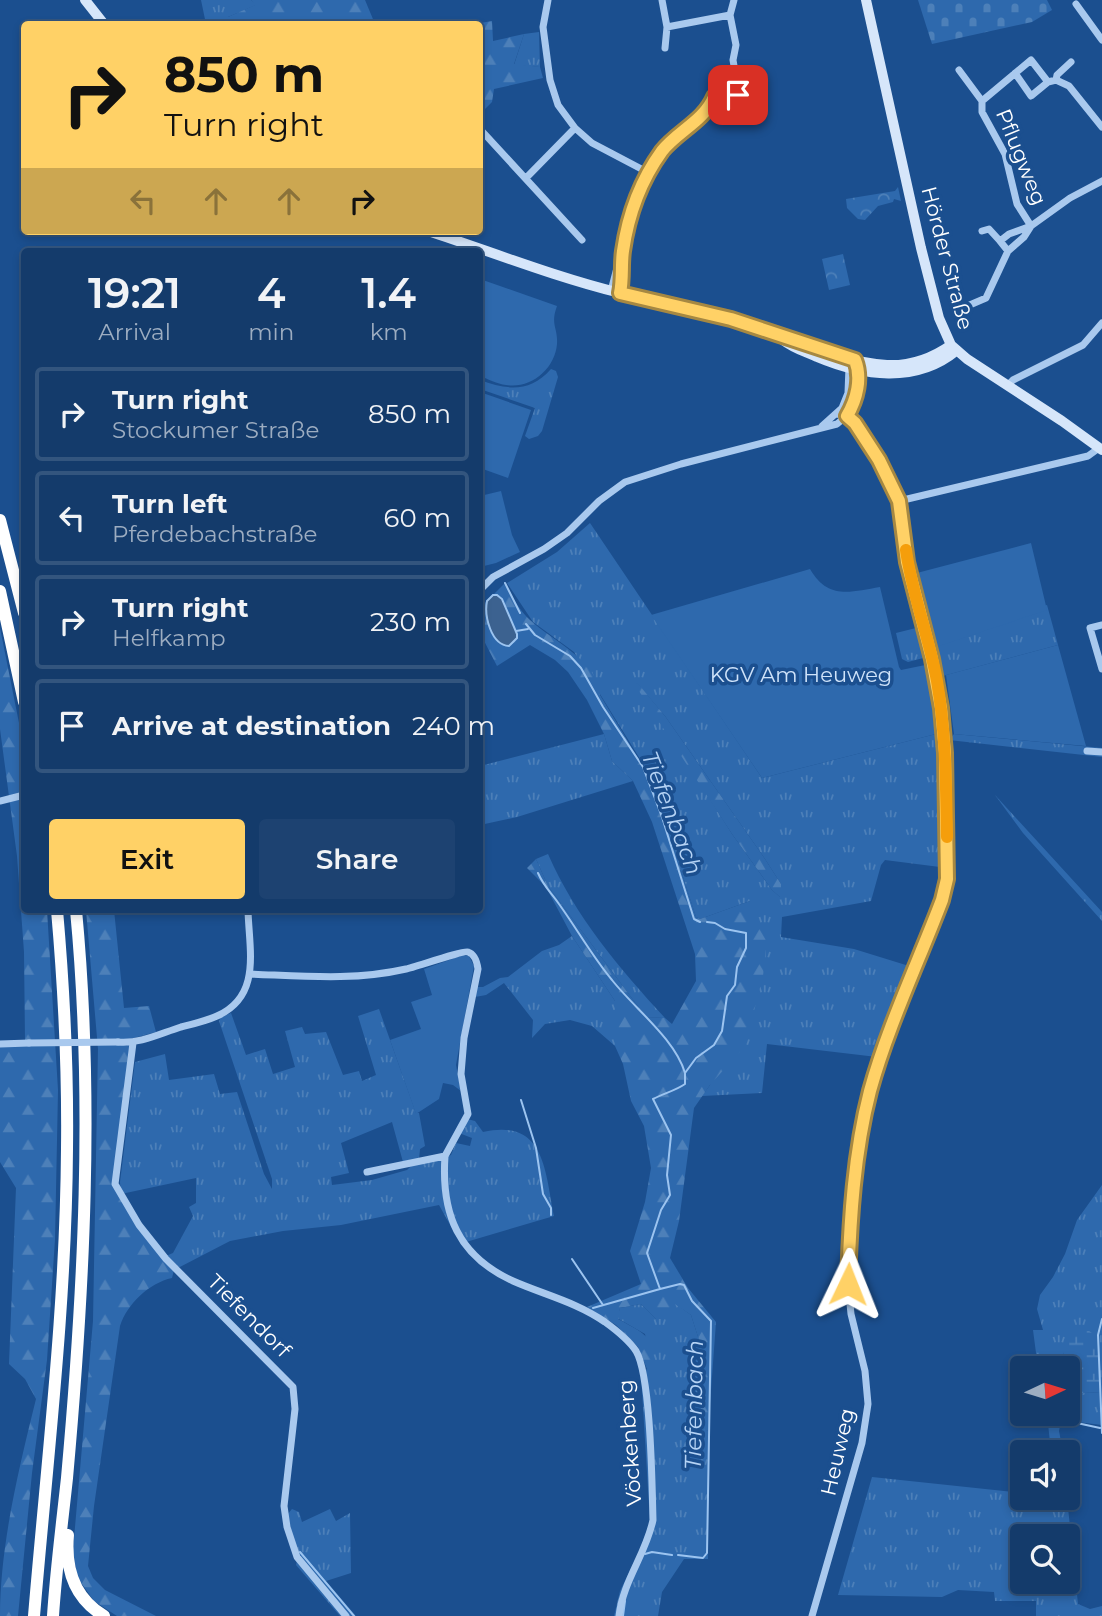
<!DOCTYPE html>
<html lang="en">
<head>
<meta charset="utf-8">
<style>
  :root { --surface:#143b6b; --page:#1d4271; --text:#f1f3f6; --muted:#9dadc1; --line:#33557e; --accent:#ffd166 }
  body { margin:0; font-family:Montserrat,sans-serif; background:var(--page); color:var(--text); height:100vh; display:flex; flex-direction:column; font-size:26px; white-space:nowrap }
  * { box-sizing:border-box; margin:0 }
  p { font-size:23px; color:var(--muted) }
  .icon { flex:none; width:38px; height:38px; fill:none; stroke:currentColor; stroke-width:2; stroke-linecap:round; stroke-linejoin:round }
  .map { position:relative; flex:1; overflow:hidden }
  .side { position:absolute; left:21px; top:248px; width:462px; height:665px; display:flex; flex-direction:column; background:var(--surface); border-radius:7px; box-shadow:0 4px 10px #0003,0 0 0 2px var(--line) }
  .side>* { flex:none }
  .hud { position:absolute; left:21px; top:21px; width:462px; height:214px; border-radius:7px; box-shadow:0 4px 10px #0003,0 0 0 2px var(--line); background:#ffd166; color:#111; overflow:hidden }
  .needle { width:46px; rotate:86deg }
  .controls { position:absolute; left:1010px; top:1356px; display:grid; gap:14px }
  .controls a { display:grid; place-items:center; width:70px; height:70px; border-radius:7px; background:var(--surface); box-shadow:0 4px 10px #0003,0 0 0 2px var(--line); font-size:35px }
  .pin { position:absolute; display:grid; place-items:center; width:60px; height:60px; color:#fff; margin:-30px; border-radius:14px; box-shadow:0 4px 10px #0006 }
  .me { position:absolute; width:77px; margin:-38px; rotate:2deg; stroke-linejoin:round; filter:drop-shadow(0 0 5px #0008) }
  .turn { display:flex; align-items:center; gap:24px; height:147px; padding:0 28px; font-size:32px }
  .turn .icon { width:91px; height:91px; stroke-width:2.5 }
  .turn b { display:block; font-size:49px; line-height:60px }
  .lanes { display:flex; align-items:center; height:66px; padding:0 28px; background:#0003; justify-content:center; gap:35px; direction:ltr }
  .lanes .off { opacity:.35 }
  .eta { display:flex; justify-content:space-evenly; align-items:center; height:119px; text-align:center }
  .eta b { font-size:42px; font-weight:600; line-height:49px }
  .primary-button { display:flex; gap:14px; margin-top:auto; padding:14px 28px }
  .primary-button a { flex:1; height:80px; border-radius:7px; background:var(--accent); color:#111; font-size:28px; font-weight:600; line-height:80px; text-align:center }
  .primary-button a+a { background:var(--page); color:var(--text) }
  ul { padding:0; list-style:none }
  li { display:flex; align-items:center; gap:21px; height:94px; margin:0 14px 10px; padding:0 14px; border:4px solid var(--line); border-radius:7px }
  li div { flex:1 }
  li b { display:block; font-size:26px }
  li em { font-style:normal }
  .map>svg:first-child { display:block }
</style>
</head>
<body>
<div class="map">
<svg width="1102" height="1616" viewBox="0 0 1102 1616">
  <defs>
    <pattern id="grass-tufts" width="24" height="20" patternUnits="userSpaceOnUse" patternTransform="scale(1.75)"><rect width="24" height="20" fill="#2e69ad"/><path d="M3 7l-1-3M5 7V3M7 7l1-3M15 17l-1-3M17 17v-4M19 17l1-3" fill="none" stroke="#4d80b9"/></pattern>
    <pattern id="forest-firs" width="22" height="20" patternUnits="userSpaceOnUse" patternTransform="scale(1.75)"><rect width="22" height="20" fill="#2e69ad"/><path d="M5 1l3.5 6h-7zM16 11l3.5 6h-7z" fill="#4d80b9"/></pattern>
    <pattern id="wetland-marsh" width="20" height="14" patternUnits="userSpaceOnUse" patternTransform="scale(1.75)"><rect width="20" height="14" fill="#2e69ad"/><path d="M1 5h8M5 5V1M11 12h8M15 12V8" fill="none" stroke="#4d80b9"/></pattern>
    <pattern id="cemetery-stones" width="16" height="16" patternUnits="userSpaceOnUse" patternTransform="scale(1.75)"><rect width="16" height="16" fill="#2e69ad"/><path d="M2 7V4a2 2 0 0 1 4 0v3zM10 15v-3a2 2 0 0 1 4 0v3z" fill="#4d80b9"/></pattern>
    <pattern id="park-crowns" width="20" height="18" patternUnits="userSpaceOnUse" patternTransform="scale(1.75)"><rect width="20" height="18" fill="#2e69ad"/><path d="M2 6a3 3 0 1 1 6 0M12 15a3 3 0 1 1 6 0" fill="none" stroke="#4d80b9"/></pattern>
  </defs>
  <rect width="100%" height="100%" fill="#1b4f8f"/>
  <path fill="url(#grass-tufts)" fill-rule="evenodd" d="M201,0H251L256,5L228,17V24H206Z
    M539,32L540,67L514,65L524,34Z
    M551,369L556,371L558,377L542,431L538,436L529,439L525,436L535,408L480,389V380C507,390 530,393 551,369Z
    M590,523L762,778L940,733L943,856L940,867L885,860L881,865L871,901L782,917L781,937L854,949L909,966L877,1057L767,1044L762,1093L702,1096L710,1085L750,901L700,919L696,917L652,781L645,767L574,652L533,622L507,583L557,552ZM636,682L665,716L765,859L781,884L780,897L772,890L732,834Z
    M1047,605L1058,645L939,677L932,643Z
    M920,627L927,657L908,662L902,659L896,633Z
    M604,734L612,761L633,781L517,817L480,825V766Z
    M954,734L1102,748V757L949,740Z
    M995,795L1102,912V921L1023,833Z
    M548,854C575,916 619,968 665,1018L646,1017L548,886L536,859Z
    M572,936L615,1001V1046L592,1026L570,1020L545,1024L532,1038L533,1020L504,983L486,995L475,997L477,987H483L500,978L508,977L542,951L559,945Z
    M379,1009L416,1113H419L425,1146L420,1149L419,1159L403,1162L392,1122L341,1143L349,1173L331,1177L332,1185L372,1180L407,1170L413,1164L442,1160L451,1155L456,1143L470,1146L472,1138L459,1133L467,1119L475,1121L483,1132C545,1118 545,1171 554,1216L466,1242L459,1231L454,1232L439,1205L341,1225L283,1231L230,1241L174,1270L161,1258L173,1253L193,1216L189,1207L196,1203V1178L121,1194L120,1182L135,1062L165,1054L169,1080L214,1074L220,1094L237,1092L264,1174L272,1189V1179L219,1021L221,1017L231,1013L246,1055L265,1049L273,1074L295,1067L285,1031L302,1027L305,1034L326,1032L343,1075L359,1071L362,1081L376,1075L358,1016Z
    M1102,1185V1425L1061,1420L1059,1431L1063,1452H1051L1047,1414H1068V1394L1101,1392L1063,1352L1070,1366L1068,1376V1368H1038L1033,1330H1043L1037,1309L1040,1295L1053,1277L1065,1254L1077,1220Z
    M672,1301L691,1315L700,1343L703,1359L700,1426L708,1431V1559H684L662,1592L658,1616H614L620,1591L640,1550L650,1522L641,1374L647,1369H651L645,1334L617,1318L620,1308L641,1304L656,1319Z
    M872,1477L1022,1493V1498H1067L1078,1604L1090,1609L1102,1606V1616H1036V1601H995L994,1592L958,1590L942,1597L838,1595ZM1022,1536H1068V1582H1022Z
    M292,1509L299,1512L302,1522L330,1509L336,1521L350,1513L351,1573L326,1581L356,1616H340L296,1565L298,1556L287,1515Z"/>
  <path fill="url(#forest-firs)" d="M251,0H365L375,24H228V17L255,5Z
    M492,21L493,41L524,34L514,64L540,67L543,78L494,89L492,102L480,114V24H475Z
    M504,584C512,596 520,611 530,620C553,641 599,662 600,695L652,781L696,917L700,919L750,901L767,938L763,976L745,1046L710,1085L694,1108L679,1221L670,1258L688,1288L716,1322L708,1431L700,1427L703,1359L700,1343L691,1315L672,1302L668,1319H656L641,1304L620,1308L618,1319C643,1333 659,1337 651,1370L647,1369L638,1347L616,1325L587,1307L641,1284L630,1251L645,1202L651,1168L644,1126L631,1101L623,1064L615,1046V1001L572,936L546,887L527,868L536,859L548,886L646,1017L665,1018L672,1024L696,981L695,954L652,822L633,781L612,761L604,734L587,700L568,672L555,660L530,645L497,666L480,633V608Z
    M0,628L24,748V910H47L58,1090L55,1239L47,1360L32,1473L18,1616H0C0,1545 19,1468 36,1399L25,1379L9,1364L16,1188L0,1162V1045L25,1040L24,952L17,856L0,729Z
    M635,680L665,716L765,859L781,884V898L772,890L732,834L639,691Z
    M86,910H114L124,1008L149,1006L156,1032L130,1039L114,1188L174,1270L172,1278C149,1283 127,1304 120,1326L94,1506L88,1566L93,1578L105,1590L156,1616H117L94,1601L77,1577L73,1550L93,1321L98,1049Z"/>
  <path fill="url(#wetland-marsh)" d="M1089,1331L1098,1337L1101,1392L1068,1394L1070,1366L1063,1352L1068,1341L1076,1332Z"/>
  <path fill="url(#cemetery-stones)" d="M918,0H1047L1052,10L1032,22L932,44Z"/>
  <path fill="url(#park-crowns)" d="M898,187L901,201L894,199L893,202L878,206L865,220L858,219L847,208L846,199L895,191Z
    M843,254L850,285L829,290L822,259Z"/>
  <path fill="#2e69ad" d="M480,279L557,306C550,325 558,327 557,344C555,369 531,389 506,385C497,384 488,379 480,376Z
    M480,392L531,410L508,478L480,468Z
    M501,491L512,535L520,552L496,563L480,567V496Z
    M1031,543L1047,610L933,648L913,574Z
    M810,569C828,600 850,592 880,587L899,667L901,670L930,664L940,733L762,778L651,615Z
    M1058,645L1086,746L954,734L946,675Z
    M463,955L469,956L474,966L456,1065L461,1091L453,1085L443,1083L439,1099L416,1114L390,1040L421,1029L411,1002L432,995L424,969Z"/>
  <path fill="#3c6290" stroke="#9cc4f0" stroke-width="2" d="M493,595H497L502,599L517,634V638L509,646C491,645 484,616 487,601Z"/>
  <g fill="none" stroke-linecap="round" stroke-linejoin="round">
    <path stroke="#9cc4f0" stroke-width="2" d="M505,583L520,613
      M526,624L535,635L570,656L581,668L603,707L643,767L662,817L694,919L700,922
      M516,631L528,629
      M538,873C544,887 551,892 559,904C577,929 592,956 612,980C634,1008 675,1039 685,1073
      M521,1100L536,1148L543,1194L551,1208V1215
      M572,1259L603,1305
      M593,1308L660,1289
      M1102,1319L1098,1335L1102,1433
      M1077,1423L1100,1428
      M300,1552L354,1616
      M645,1554L652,1552L672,1555
      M678,1555L703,1558L707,1553L711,1321L692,1301L684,1285L680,1284L660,1289L647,1253L661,1210L670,1195L667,1175L671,1135L653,1099C664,1093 675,1091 685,1084V1073L696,1058L714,1045L722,1031L727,996L735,985L737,967L746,948V933L725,929L715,923L707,922
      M623,1616L625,1601"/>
    <path stroke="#a9c9ee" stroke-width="7" d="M548,0L543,27L550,80L558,105L575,128L592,143L649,173
      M662,0L667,27L665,48
      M1076,4L1102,40
      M667,27L730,15
      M959,70L982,101V112L1005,154L1017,204L1031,226L1070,198L1102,181
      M1015,73L1031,96L1048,82
      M1056,80L1057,75L1071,62
      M982,101L1031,60L1048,82L1056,80L1069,86L1102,127
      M480,129L582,240
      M526,178L575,128
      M982,231L989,229L1000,241
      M1008,251L1000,241L1009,234L1031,226
      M611,291L631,214L649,173L664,149L684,129L701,117L714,97L739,95L733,60L736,45L730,15L734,0
      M620,293L624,263L622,255
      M965,307L986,298L1008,251L1024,237L1031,226
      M1008,385L1013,380L1083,345L1102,323
      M822,426L842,408L848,393L849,367
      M899,501L1088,456L1099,448
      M480,590L493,577L544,549L567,533L599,501L625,482L681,464L837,424C855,411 857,391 859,370
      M1102,625L1090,628L1102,669
      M1087,751L1102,752
      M0,801L24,795
      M250,974C303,976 354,981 406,969C415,967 465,950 468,952C475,954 477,962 478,969L464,1038L461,1074L468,1114L445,1156L367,1172
      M118,1042C140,1044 159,1034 181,1027C193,1024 206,1021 217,1016C262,996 249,950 248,910
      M133,1043L115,1184L139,1225L166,1259L293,1387L295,1409L284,1506L287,1527L297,1557L346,1616
      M0,1044L29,1043
      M445,1156C441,1214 458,1256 513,1281C545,1295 576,1302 605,1322C616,1330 628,1339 636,1351C651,1376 652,1486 653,1520C646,1554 623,1581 619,1616
      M812,1616L862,1443L868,1404L865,1371L851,1314L848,1284L852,1220L860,1140L878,1063L942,900L947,879L944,735L932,659L907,562L899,501L879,460L855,423L847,416L837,414"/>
    <path stroke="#d6e6fa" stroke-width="10" d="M85,0L104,24
      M866,0L921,248L939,318L951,345L967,359L1062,421L1102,450
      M428,231C492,252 555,277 620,293C658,303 697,309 734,320C781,333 839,363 887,365C911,366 931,359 951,345
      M783,340C793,348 806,352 817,357C862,376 916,384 956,351"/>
    <path stroke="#fff" stroke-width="12" d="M0,520L24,613
      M0,591L24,702
      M68,1535C65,1569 74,1598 104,1616
      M34,1616C47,1461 66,1305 67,1149C68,1069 64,990 57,910
      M53,1616C56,1570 62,1524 67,1478C84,1289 94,1100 76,910"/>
    <path stroke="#a9c9ee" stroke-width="7" d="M29,1043L118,1042"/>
  </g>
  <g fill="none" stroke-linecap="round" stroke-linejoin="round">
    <defs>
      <path id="route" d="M738,95L714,97C704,121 678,131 662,151C641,180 628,216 623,251C621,264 623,279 620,293L731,319L855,360C862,378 857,399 847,416L855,423L879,460L899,501L907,562L932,659L941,708L945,753L947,879L942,900C918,963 888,1026 870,1091C854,1153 850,1220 848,1284"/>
    </defs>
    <use href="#route" stroke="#a68842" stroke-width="18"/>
    <use href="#route" stroke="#ffd166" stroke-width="12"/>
    <path stroke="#f59e0b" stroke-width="12" d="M906,550C912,594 929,637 937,681C946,733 946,785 947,837"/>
  </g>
  <g text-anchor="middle" stroke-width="7" stroke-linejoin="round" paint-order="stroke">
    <g font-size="21" fill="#fff" stroke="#1b4f8f">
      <text transform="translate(1021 157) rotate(68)" y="7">Pflugweg</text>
      <text transform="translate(947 258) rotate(75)" y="7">Hörder Straße</text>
      <text transform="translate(249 1316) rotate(45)" y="7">Tiefendorf</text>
      <text transform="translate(630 1443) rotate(-94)" y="7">Vöckenberg</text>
      <text transform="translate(838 1452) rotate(-77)" y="7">Heuweg</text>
    </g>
    <g font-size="21" fill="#cfe3fa" stroke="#1b4f8f">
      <text x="801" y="682">KGV Am Heuweg</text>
    </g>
    <g font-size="23" font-style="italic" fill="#b5d3f5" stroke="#1b4f8f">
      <text transform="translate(672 813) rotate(69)" y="8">Tiefenbach</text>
      <text transform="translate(694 1405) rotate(-89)" y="8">Tiefenbach</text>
    </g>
  </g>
</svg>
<div class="controls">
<a><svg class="needle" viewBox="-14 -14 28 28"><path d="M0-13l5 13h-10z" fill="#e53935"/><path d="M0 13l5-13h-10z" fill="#9dadc1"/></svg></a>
<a><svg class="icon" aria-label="sound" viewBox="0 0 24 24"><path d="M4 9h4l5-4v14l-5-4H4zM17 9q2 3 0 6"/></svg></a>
<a><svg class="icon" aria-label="search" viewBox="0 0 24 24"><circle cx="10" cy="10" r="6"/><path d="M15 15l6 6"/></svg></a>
</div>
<div class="pin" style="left:738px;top:95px;background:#d93025"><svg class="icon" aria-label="arrive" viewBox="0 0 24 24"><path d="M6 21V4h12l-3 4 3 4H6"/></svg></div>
<svg class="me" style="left:848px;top:1284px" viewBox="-20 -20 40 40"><path d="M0-17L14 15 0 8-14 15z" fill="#ffd166" stroke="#fff" stroke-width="4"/></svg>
<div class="hud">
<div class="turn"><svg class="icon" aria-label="right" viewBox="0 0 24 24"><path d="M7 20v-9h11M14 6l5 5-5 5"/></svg><div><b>850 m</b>Turn right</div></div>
<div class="lanes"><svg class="icon off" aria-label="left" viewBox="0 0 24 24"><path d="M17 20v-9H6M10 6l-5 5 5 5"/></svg><svg class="icon off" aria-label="ahead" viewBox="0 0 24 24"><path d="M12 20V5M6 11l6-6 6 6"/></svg><svg class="icon off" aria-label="ahead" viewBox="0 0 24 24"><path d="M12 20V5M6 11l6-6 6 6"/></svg><svg class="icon" aria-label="right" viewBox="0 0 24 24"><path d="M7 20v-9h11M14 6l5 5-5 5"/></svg></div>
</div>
<section class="side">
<div class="eta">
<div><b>19:21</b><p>Arrival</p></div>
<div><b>4</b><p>min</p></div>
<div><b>1.4</b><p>km</p></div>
</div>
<ul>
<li><svg class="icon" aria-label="right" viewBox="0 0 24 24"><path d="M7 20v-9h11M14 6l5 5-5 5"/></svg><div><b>Turn right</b><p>Stockumer Straße</p></div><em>850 m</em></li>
<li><svg class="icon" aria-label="left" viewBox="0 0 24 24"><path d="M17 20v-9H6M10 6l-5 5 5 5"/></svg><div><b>Turn left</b><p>Pferdebachstraße</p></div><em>60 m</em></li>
<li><svg class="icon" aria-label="right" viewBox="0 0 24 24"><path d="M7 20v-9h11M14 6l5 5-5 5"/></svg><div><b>Turn right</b><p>Helfkamp</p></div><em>230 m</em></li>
<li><svg class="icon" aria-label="arrive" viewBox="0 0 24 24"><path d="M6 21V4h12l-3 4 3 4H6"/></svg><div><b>Arrive at destination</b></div><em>240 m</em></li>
</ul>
<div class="primary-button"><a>Exit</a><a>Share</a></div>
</section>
</div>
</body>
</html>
